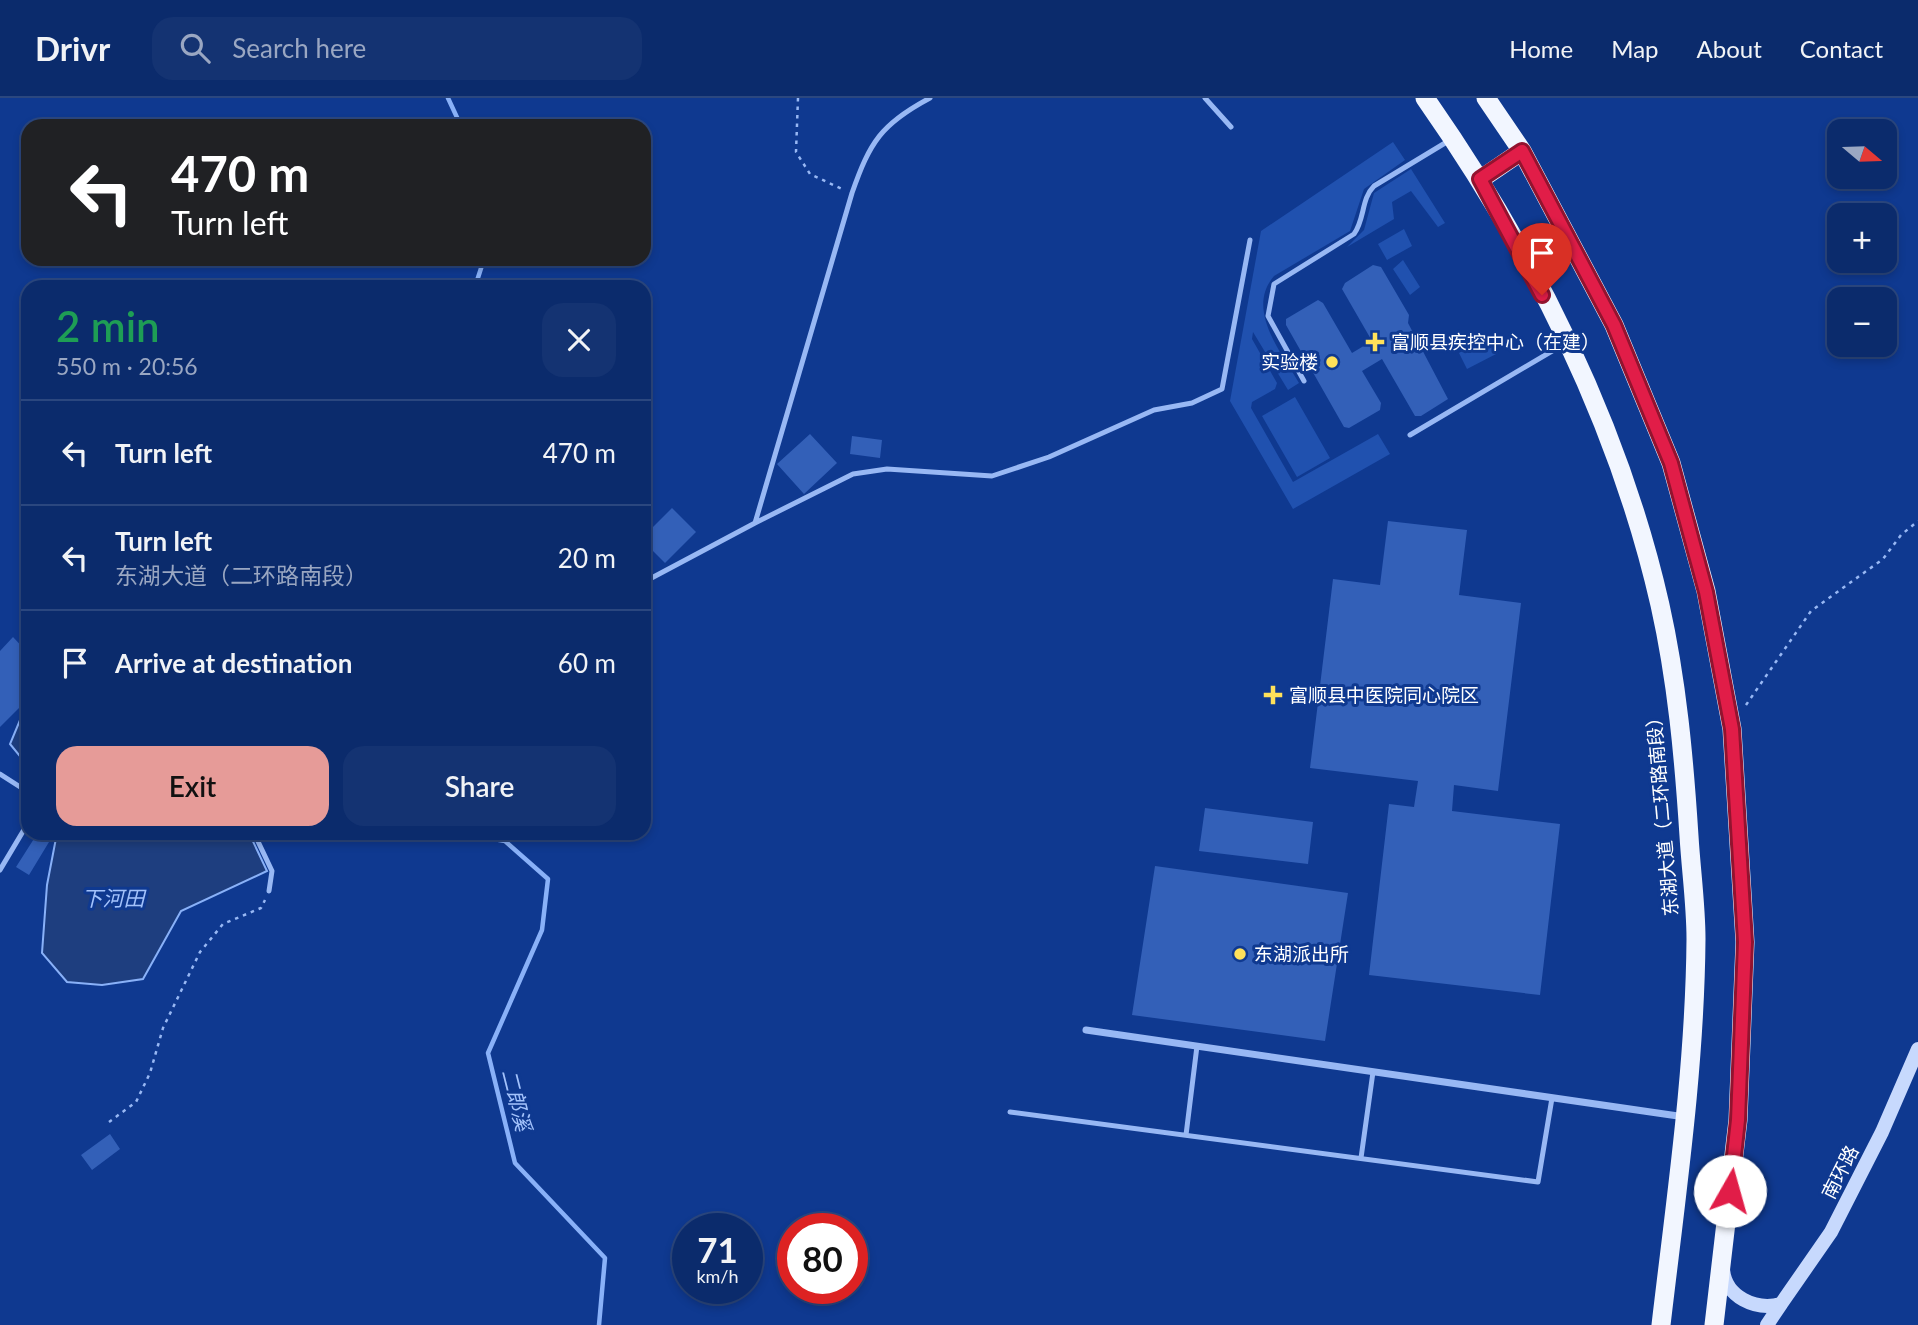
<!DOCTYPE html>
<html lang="en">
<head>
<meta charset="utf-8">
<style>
  :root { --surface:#0b2b6c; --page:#143372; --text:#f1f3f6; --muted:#9aa7c2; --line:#2b477f; --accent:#e69b98 }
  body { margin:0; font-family:Lato,"Noto Sans SC",sans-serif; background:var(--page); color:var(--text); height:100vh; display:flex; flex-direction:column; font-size:26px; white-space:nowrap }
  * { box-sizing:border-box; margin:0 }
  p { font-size:23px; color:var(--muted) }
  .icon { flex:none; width:38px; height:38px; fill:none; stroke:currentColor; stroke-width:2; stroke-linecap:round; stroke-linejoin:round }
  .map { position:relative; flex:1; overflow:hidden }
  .side { position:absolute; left:21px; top:182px; width:630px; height:560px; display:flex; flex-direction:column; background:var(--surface); border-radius:21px; box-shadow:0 4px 10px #0003,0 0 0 2px var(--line) }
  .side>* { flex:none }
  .top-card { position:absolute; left:21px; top:21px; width:630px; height:147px; border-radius:21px; box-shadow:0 4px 10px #0003,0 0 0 2px var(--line); background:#202124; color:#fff; overflow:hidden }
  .needle { width:46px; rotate:109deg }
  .controls { position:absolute; left:1827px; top:21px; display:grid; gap:14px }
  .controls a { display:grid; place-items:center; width:70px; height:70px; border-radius:14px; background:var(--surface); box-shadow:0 4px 10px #0003,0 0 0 2px var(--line); font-size:35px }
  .speed { position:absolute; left:672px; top:1115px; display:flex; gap:14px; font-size:35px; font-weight:700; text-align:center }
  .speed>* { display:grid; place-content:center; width:91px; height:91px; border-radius:50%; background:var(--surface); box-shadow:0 4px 10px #0003,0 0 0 2px var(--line); line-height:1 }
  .speed small { font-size:18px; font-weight:400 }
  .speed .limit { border:10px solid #d22; background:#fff; color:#111 }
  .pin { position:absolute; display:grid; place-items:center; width:60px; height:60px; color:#fff; margin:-72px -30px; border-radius:50% 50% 50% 0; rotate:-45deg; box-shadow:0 0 7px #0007 }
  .pin .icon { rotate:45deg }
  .me { position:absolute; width:77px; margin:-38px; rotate:7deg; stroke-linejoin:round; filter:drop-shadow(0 0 5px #0008) }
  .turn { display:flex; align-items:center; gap:24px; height:147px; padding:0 35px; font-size:32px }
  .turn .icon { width:91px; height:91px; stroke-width:2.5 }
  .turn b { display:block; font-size:49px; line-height:60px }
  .round { display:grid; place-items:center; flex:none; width:74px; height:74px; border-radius:21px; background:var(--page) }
  .summary { display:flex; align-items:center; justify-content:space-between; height:119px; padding:0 35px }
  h1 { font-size:42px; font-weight:600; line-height:52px; color:#1e9e55 }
  .cta { display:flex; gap:14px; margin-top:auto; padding:14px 35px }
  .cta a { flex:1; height:80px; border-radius:21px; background:var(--accent); color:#111; font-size:28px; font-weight:600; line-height:80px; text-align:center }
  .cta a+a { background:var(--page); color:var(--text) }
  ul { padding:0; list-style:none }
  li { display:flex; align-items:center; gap:21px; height:105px; padding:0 35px; border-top:2px solid var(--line) }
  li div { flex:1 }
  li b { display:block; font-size:26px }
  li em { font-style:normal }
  header { display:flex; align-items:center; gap:42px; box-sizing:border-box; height:98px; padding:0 35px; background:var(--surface); border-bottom:2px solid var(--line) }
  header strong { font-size:33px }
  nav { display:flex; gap:38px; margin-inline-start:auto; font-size:24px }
  .search { width:490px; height:63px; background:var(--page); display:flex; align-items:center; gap:18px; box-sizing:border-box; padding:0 24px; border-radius:21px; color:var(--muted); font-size:26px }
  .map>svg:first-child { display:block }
</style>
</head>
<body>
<header>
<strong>Drivr</strong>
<div class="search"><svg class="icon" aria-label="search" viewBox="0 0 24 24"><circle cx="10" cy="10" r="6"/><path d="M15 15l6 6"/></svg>Search here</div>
<nav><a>Home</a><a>Map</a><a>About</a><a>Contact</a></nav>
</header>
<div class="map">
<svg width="1918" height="1227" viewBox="0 0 1918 1227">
  <rect width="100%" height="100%" fill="#0f3990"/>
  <path fill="#2051af" d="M1393,44L1405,62L1364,91L1350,133L1274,178C1245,212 1282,255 1299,285L1288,292L1253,234L1252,241L1277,285L1275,291L1252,304L1251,310L1293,384L1378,336L1390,356L1293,411L1230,303L1261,133Z
    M1411,71L1445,125L1438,129L1411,93L1392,104L1394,121L1347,149L1364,132L1374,95Z
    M1404,131L1412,148L1387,162L1378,146Z
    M1403,162L1420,189L1410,197L1393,171Z
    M1488,238L1498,255L1467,271L1459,255Z
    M1295,299L1330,360L1297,379L1262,318Z"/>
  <path fill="#1e3e7f" stroke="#89b1f8" stroke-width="2" d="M28,603V668L10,646Z
    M57,735H249L267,773L181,813L143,881L102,887L67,884L42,855L47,787Z"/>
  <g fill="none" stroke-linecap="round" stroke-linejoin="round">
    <path stroke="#89b1f8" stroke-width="4.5" d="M448,0L461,28
      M475,189L484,161
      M459,735L505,743L548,781L542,832L488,955L515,1065L605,1160L599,1227"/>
  </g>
  <path fill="#3360b8" d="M1373,167L1381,169L1409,217L1408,225L1448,301L1421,318H1415L1382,261L1362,273L1381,305L1380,312L1349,330L1344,329L1286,227V221L1318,202L1323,205L1352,255L1372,243L1342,191L1345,185Z
    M810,336L837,365L804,396L777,366Z
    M852,338L882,342L880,360L850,356Z
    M672,410L696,434L665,465L644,444V438Z
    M1388,423L1467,432L1459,497L1521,505L1498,693L1454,687L1452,713L1560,726L1540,897L1369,877L1389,706L1414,709L1418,683L1310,670L1333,481L1380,487Z
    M13,539L28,555V601L0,629V553Z
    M1205,710L1313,724L1308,766L1199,753Z
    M37,736L49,744L29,777L16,769Z
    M1155,768L1348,795L1325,943L1132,917Z
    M110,1036L120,1051L92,1072L81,1057Z"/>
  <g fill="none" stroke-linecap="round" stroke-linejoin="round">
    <path stroke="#98b8f4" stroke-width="2.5" stroke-dasharray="3.5 5" stroke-linecap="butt" d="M798,0L796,54L810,76L842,91
      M1746,607L1811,513L1883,461L1901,437L1918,423
      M109,1024L136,1004L150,975L163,930L200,854L223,826L261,810L265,802"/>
    <path stroke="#98b8f4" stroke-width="5" d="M1205,0L1231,29
      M1304,283L1268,218L1274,186L1354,136C1365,121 1361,101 1374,88L1450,42
      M1410,337L1564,246
      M755,425L853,376L887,371L992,378L1049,359L1154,312L1192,305L1222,291L1250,142
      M644,484L755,425L852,95C870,44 881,26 930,0
      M0,676L28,694
      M254,735L272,773L269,793
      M0,772L28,725
      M1010,1014L1538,1084L1552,1000
      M1186,1037L1197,948
      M1361,1060L1373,974"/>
    <path stroke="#98b8f4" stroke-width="7" d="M1086,932L1685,1019"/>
    <path stroke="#c7d9fd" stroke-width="14" d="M1723,1171C1725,1199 1756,1213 1781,1206L1767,1227
      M1781,1206L1831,1134L1882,1034L1918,951"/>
    <path stroke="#f2f6ff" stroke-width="19" d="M1425,0C1531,151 1619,326 1660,507C1677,583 1684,660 1689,738C1691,772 1696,807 1696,841C1695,970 1676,1099 1661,1227
      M1486,0L1522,53L1614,227L1671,365L1706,493L1732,631L1745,844L1738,1022L1714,1227
      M1481,81L1522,53"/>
  </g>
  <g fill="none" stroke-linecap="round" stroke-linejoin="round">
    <defs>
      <path id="route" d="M1542,197L1480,81L1522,53L1614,227L1671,365L1706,494L1732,631L1745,844L1738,1022L1730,1093"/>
    </defs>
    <use href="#route" stroke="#92132f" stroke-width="18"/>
    <use href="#route" stroke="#e11d48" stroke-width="12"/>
  </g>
  <g fill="#ffe15a" stroke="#0f3990" stroke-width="2.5">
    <path d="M1371.5 233.5h7v7h7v7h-7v7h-7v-7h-7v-7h7z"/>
    <circle cx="1332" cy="264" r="7"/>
    <path d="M1269.5 586.5h7v7h7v7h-7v7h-7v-7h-7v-7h7z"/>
    <circle cx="1240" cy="856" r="7"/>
  </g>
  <g text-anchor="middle" stroke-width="6" stroke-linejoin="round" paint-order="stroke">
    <g font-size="19" fill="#fff" stroke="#0f3990" text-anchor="start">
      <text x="1391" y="251">富顺县疾控中心（在建）</text>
      <text x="1318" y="271" text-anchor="end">实验楼</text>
      <text x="1289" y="604">富顺县中医院同心院区</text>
      <text x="1254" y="863">东湖派出所</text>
    </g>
    <g font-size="19" fill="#fff" stroke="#0f3990">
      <text transform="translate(1662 714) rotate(-95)" y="7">东湖大道（二环路南段）</text>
      <text transform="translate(1840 1074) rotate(-63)" y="7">南环路</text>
    </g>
    <g font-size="21" font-style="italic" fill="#a3c2fb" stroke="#0f3990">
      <text x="113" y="808">下河田</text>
      <text transform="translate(516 1002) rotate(76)" y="7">二郎溪</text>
    </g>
  </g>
</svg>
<div class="controls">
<a><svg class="needle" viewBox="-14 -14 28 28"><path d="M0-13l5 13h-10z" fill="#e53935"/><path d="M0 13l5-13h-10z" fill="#9aa7c2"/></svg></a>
<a>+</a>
<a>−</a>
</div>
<div class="speed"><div>71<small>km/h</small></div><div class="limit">80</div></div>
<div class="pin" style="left:1542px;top:197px;background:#d93025"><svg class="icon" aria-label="arrive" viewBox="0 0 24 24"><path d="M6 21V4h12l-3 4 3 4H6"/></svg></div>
<svg class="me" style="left:1730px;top:1093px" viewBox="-20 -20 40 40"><circle r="19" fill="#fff"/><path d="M0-13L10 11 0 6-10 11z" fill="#e11d48"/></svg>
<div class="top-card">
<div class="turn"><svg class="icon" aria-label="left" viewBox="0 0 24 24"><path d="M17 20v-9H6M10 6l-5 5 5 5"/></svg><div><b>470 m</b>Turn left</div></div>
</div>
<section class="side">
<div class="summary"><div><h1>2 min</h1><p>550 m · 20:56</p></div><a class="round"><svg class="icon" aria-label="close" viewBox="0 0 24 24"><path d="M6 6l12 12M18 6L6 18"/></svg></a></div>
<ul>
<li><svg class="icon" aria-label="left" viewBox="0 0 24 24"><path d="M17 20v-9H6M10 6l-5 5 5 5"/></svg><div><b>Turn left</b></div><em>470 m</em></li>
<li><svg class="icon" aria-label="left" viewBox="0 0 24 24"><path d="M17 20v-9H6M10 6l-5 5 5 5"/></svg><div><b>Turn left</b><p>东湖大道（二环路南段）</p></div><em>20 m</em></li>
<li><svg class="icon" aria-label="arrive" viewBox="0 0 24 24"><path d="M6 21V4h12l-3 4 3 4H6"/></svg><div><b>Arrive at destination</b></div><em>60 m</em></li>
</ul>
<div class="cta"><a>Exit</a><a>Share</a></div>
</section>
</div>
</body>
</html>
